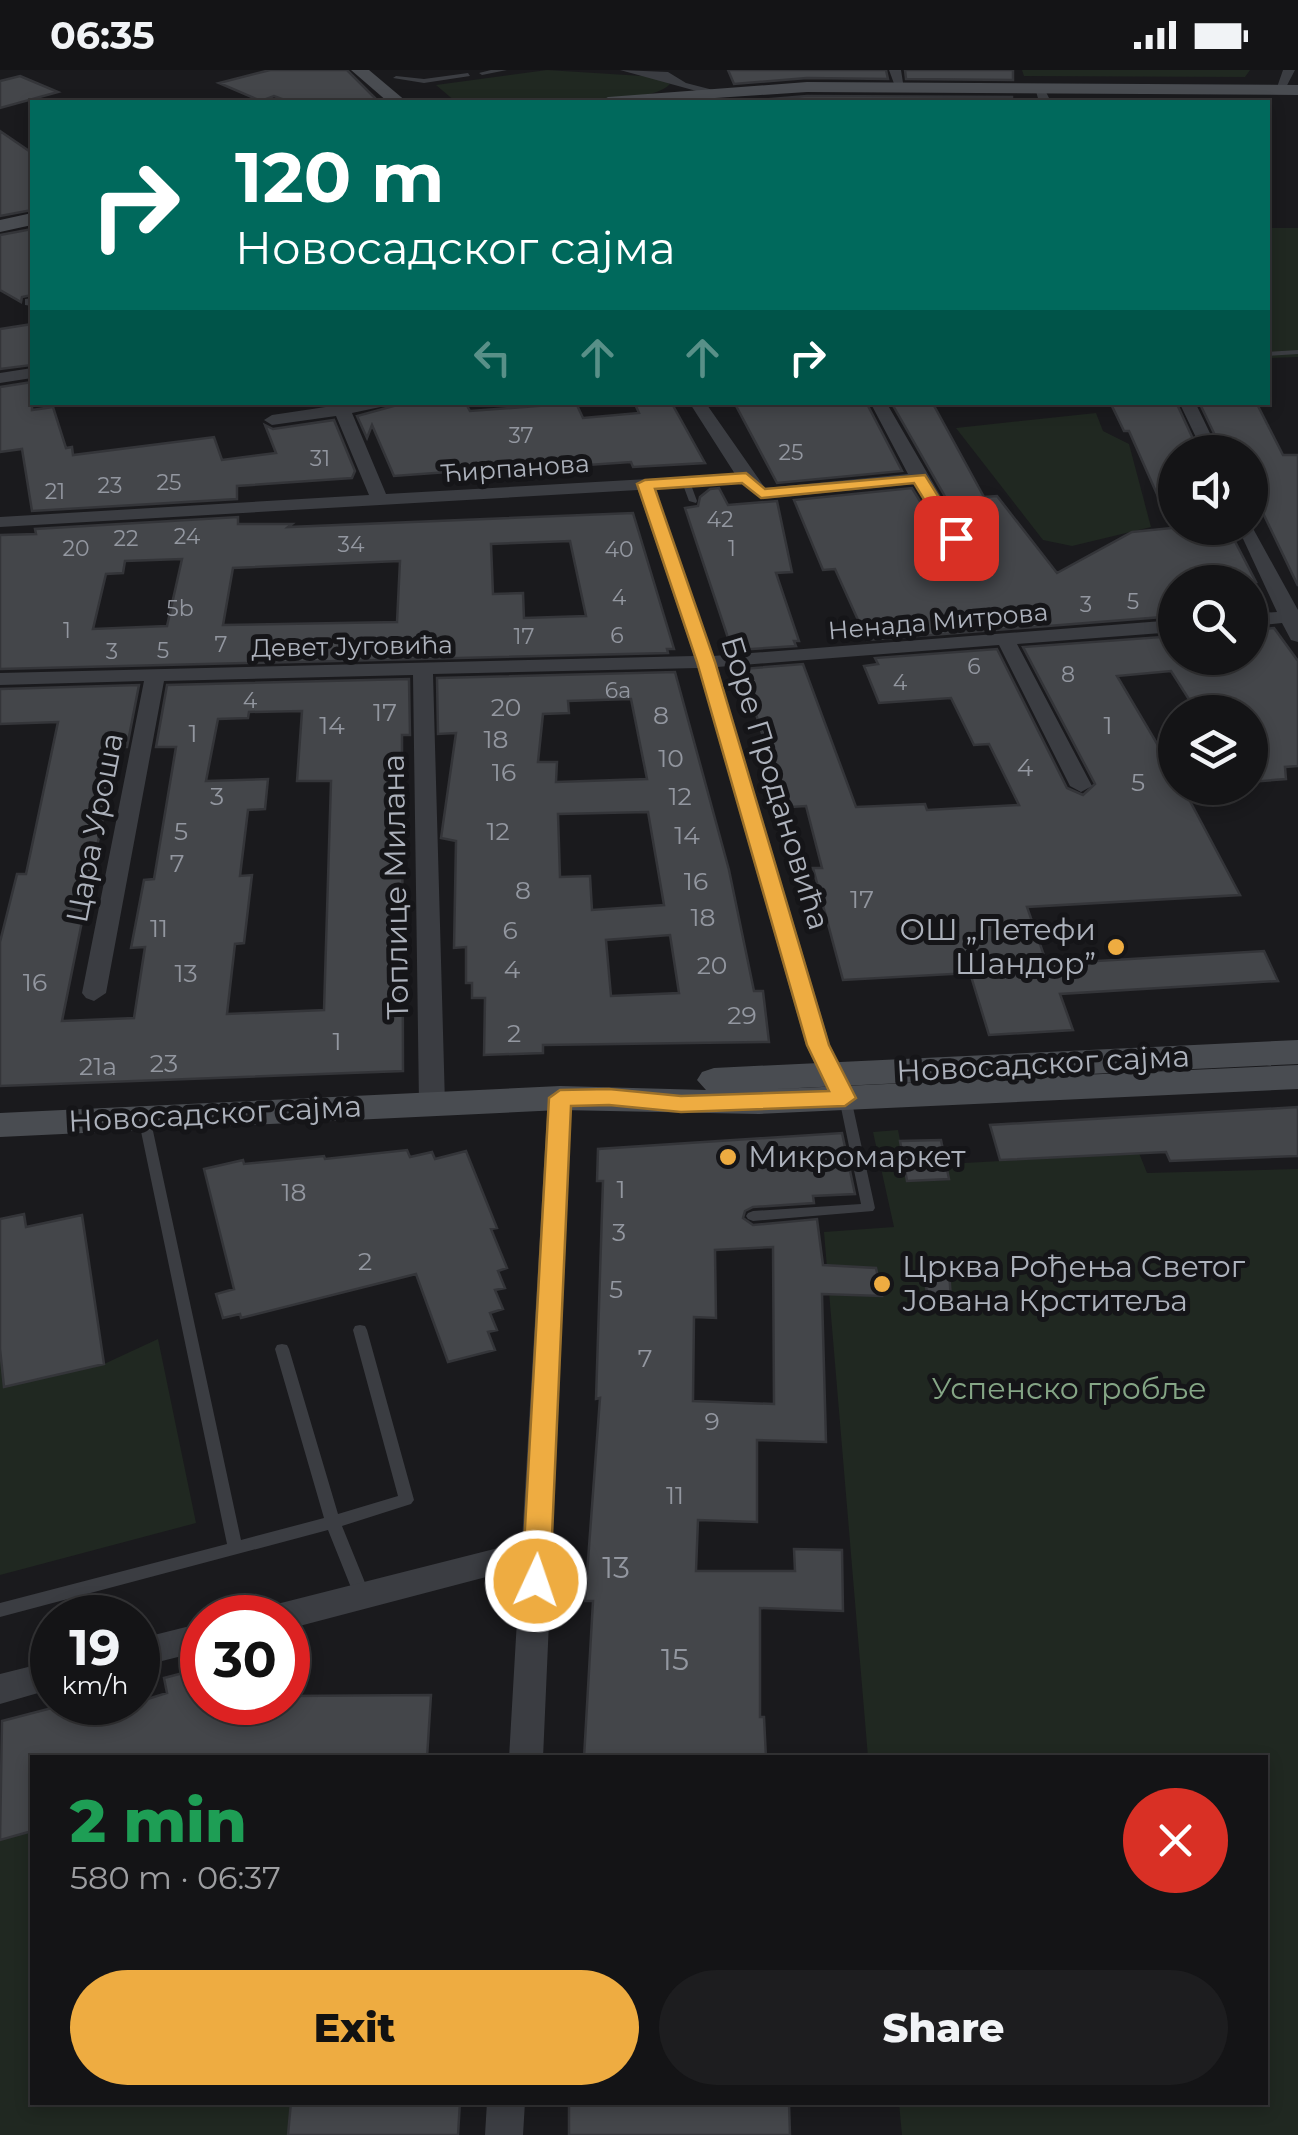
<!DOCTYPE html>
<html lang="en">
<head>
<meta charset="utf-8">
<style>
  :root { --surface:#141416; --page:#1d1d1f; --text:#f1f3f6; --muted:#9d9ea1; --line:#333335; --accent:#eeac41 }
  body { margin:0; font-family:Montserrat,sans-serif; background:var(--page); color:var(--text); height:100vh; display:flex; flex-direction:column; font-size:38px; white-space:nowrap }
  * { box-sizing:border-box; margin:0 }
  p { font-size:32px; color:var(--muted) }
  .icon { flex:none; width:55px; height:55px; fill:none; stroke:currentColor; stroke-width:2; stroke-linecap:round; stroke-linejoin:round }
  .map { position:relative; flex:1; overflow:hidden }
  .panel { position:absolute; left:30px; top:1685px; width:1238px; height:350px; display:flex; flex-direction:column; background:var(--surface); border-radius:0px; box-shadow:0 5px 15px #0003,0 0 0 2px var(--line) }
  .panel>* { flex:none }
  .guide { position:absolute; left:30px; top:30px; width:1240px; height:305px; border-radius:0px; box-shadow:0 5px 15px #0003,0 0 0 2px var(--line); background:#00695c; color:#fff; overflow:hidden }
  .tools { position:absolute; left:1158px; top:365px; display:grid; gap:20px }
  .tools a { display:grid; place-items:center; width:110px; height:110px; border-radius:50%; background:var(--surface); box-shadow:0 5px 15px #0003,0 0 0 2px var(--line); font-size:50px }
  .speed { position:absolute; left:30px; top:1525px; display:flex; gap:20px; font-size:50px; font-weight:700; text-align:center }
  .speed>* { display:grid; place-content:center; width:130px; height:130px; border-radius:50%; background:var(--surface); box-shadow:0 5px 15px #0003,0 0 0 2px var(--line); line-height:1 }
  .speed small { font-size:25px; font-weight:400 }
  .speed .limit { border:15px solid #d22; background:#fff; color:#111 }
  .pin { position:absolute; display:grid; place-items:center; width:85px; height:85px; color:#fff; margin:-42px; border-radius:20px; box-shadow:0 5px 15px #0006 }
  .me { position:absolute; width:110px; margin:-55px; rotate:3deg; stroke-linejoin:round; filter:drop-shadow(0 0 8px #0008) }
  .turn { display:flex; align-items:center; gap:35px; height:210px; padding:0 40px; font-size:45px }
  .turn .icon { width:130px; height:130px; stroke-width:2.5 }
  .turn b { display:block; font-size:70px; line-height:85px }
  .lanes { display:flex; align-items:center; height:95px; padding:0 40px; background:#0003; justify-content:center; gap:50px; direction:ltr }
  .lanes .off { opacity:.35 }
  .round { display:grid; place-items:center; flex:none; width:105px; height:105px; border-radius:52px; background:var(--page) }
  .summary { display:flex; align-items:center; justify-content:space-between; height:170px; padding:0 40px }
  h1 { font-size:60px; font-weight:800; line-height:75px; color:#1e9e55 }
  .primary-button { display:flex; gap:20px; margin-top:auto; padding:20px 40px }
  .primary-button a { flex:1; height:115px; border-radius:60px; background:var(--accent); color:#111; font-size:40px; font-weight:800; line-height:115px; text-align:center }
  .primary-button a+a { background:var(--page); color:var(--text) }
  .status { display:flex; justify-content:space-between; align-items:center; height:70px; padding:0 50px; background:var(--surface); direction:ltr }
  .status svg { height:28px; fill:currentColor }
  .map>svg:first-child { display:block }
</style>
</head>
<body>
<div class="status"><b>06:35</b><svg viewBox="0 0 49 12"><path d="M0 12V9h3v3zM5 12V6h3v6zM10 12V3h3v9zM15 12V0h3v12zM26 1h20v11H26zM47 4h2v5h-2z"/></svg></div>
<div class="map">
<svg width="1298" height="2065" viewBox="0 0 1298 2065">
  <rect width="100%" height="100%" fill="#1a1a1d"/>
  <path fill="#202821" d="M547,0L658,7L670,14C645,41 497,32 456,32L436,15Z
    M1022,0H1250L1245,7L1024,6Z
    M1268,158H1298V287L1268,288Z
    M1096,343L1103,361L1129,374L1151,457L1072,476L1043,470L956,358Z
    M898,1060L908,1111L949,1110L947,1094L1139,1083L1147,1103L1298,1099V2065H902L899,2033L1265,2032V1688L868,1687L824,1162L894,1157L873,1062Z
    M158,1269L196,1453L0,1505V1279L5,1317L104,1294Z
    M32,1761V2032L291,2033L288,2065H0V1770Z"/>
  <path fill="#44464a" stroke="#343539" stroke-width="2.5" fill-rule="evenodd" d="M270,0H347L379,32H290L274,26L261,31L219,13Z
    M728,0H886L888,9L807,8L734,14Z
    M905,0H1013V10L906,9Z
    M20,6L58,22L0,38V11Z
    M807,26L1012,27V32H736Z
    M0,61L32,83V140L0,146Z
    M32,159V225L22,227L21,232L0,220V165Z
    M32,254V295L0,299V259Z
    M32,312V340L53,337L66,378L72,377L73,385L214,367L222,390L276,383L265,355L273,359L334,350L355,401L352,408L237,416V429L32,441L22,379L0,382V317Z
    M408,332H465L470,341L576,333L583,348L639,343L634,332H671L705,393L633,397L631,392L588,395L587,392L394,406L372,355L367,368L357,346Z
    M734,332H866L902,401L777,413Z
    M891,332H932L984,427L997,426L1057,503L1132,462L1172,458L1129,361H1124L1110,332H1176L1199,382H1175V458H1228L1256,512H1175V546L867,570L835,499L823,500L794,430L912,418L965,505L976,507L987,500Z
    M1199,332H1256L1283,385H1298V516L1250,416V382H1223Z
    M719,418L728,435L777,431L792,502L776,503L799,571H794L796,576L736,580L730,574L685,438L698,436L700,427L710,419Z
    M633,443L674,579H667L668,583L0,599V465L36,464L35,459L238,447V454H292L288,457ZM570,471L586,546L524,548L523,523L493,524L491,474ZM182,489L167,556L93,559L106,504L123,503L125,491ZM400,491L397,552L223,555L233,498Z
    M1274,558L1298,591V696L1285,697L1286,709L1250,712V642H1197L1171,601L1117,606L1175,704V718H1183L1240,825L1027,837L1047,894L1264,881L1278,911L1060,924L1073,960L989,965L970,903L843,910L813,798H822L806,736L791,737L788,727L782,728L742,599L803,594L856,737L925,734L927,740L1019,735L989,674L974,675L951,628L879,633L864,596L878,594L875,588L997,579L1067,718L1083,725L1095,714L1023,577L1175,566V588H1250V560Z
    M675,602L729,800L754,921H763L769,972L543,975V983L484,985L485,928H472V913H466V877L454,878L456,771L441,768L456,663L438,664L437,608ZM631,629L647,709L556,712L557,692H538L543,644L569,643L568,631ZM648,742L664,835L592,840L590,806L560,807L558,744ZM670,865L679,923L611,926L606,870Z
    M409,609L410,665H402L403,1001L0,1016V872L17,804H26L58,652L0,654V619L139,615L127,677H120L101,757L62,951L134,948L145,877L131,878L144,810L154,809L176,677H156L167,615ZM302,641L297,711H331L324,940L227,944L235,874L244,873L252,805L240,806L248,740L265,739L268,709L206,711L218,649L248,648L249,642Z
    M1298,1037V1086L1170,1091L1166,1082L1000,1090L990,1055Z
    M842,1063L855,1124L813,1126L814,1133L753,1137L745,1141L743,1148L753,1155L817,1149L823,1195L876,1198L882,1226L822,1224L826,1372L757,1370V1452L698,1450L696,1501H795L794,1479L842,1480L843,1541L760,1538V1647H764L766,1688H584L593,1531H585L600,1328L596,1329L603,1111H597L598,1079ZM773,1177L774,1334L693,1331L694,1247L716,1248L715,1180Z
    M941,1070L949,1109L907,1111L900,1071Z
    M407,1080L410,1087L432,1082L435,1089L466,1081L497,1158L491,1159L507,1198L498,1201L505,1218L495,1220L503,1239L490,1243L497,1260L488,1262L495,1280L448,1292L416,1204L241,1248L240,1244L223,1248L216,1224L234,1219L204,1099L243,1090L244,1094L324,1086L325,1089Z
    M24,1144L26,1157L82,1145L104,1294L4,1317L0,1279V1149Z
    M923,1200L949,1201L951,1229L928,1228Z
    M202,1598V1632H288V1626L431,1625L427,1688H32V1761L0,1770L2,1651L67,1634L69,1649L138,1632L167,1623L164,1608Z
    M291,2032H460L458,2065H288Z
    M569,2032H789L790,2065H569Z"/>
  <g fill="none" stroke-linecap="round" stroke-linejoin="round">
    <path fill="#3b3d42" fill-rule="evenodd" d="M507,0L482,5L479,3L491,0Z
      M468,3L470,6L424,13L393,8L396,6L424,9Z
      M1298,280V284L1268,286V282Z
      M686,409L690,412L697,431L696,433L689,431L682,412Z
      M845,1024L851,1028L875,1138L873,1141L753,1151L748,1149L746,1146L748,1143L753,1141L861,1134L839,1028Z
      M144,1043L150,1047L241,1470L324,1448L275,1279L277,1275L282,1274L287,1275L289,1279L338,1444L398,1426L353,1260L355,1256L360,1255L365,1256L367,1260L414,1430L411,1434L342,1456L370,1525L368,1530L362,1532L356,1530L328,1460L0,1547V1533L227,1474L138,1047Z"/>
    <path fill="#3b3d42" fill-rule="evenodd" d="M620,0L668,2L686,13L717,21L711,25Z
      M889,0H901L904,19H896Z
      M1283,0H1295L1283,23H1275Z
      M1034,14H1042L1051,32H1039Z
      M32,228V236L25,235V229Z
      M32,298V308L0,313V303Z
      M359,332H404L352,343L386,424L735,404L689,332H705L765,418L908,404L870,332H886L983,499L974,504L968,503L914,414L761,429L742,413L655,419L713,586L1175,550V562L1017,574L1092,716L1081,722L1070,716L999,575L717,597L830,975L851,1019L848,1025H830L806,975L698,598L433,604L445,1034L441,1040H423L419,1034L413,605L164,611L106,923L94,931L86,928L82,923L144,611L0,615V603L694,586L638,420L0,457V447L369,425L336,346L272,355L264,350L272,345Z
      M1179,332H1195L1219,382H1203Z
      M1250,453L1298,540V572L1291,570L1282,553L1250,556V544L1277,542L1238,458H1250Z
      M560,1019L572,1028L543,1688H509L520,1498L288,1559V1548H261L266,1538L277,1534L522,1472L548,1028Z
      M202,1553V1581L138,1597V1569Z
      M52,1591V1619L0,1634V1604Z
      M487,2032H525L523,2065H485Z"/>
    <path fill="#494c51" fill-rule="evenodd" d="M351,0H369L407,32H388Z
      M807,12L1298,15V25L807,22L655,32H599L608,27Z
      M32,143V155L0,162V150Z
      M1298,970V994L755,1020L1298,995V1019L759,1044L560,1040L0,1067V1043L560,1016L706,1020L697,1010L702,1002L714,998Z"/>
  </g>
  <path fill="#eeac41" stroke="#9b702a" stroke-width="2.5" d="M746,403L765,419L925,405L964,468L950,472L914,413L761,428L742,413L655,419L715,592L829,975L856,1028L845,1036L681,1042L609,1035L571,1036L550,1511L546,1520L536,1523L526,1520L522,1511L549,1028L560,1020L609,1019L681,1026L829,1021L807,975L697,592L637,414L645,410Z"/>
  <g fill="#eeac41" stroke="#151518" stroke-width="4">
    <circle cx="1116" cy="877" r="10"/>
    <circle cx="728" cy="1087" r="10"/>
    <circle cx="882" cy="1214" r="10"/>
  </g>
  <g text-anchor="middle" stroke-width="10" stroke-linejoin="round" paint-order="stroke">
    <g font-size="22" fill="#9397a0">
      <text x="521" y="373">37</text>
      <text x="791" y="390">25</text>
      <text x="320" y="396">31</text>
      <text x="169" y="420">25</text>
      <text x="110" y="423">23</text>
      <text x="55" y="429">21</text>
      <text x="720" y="457">42</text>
      <text x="187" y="474">24</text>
      <text x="126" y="476">22</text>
      <text x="351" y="482">34</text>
      <text x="76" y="486">20</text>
      <text x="732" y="486">1</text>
      <text x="619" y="487">40</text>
      <text x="619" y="535">4</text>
      <text x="1133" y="539">5</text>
      <text x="1086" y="542">3</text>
      <text x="180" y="546">5b</text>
      <text x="67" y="568">1</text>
      <text x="617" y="573">6</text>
      <text x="524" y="574">17</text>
      <text x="221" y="582">7</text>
      <text x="163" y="588">5</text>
      <text x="112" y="589">3</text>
      <text x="974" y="604">6</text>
      <text x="1068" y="612">8</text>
      <text x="900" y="620">4</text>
      <text x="618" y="628">6a</text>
      <text x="250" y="638">4</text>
    </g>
    <g font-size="25" fill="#adb2bc" stroke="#151518">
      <text transform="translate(515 398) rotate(-4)" y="9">Ћирпанова</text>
      <text transform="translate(938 551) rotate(-5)" y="9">Ненада Митрова</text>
      <text transform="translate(352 576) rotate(-1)" y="9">Девет Југовића</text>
    </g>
    <g font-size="25" fill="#9397a0">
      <text x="506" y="646">20</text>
      <text x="385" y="651">17</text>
      <text x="661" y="654">8</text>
      <text x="332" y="664">14</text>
      <text x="1108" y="664">1</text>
      <text x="193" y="672">1</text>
      <text x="496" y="678">18</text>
      <text x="671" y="697">10</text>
      <text x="1025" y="706">4</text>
      <text x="504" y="711">16</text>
      <text x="1138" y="721">5</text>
      <text x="217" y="735">3</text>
      <text x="680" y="735">12</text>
      <text x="181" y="770">5</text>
      <text x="498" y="770">12</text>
      <text x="687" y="774">14</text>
      <text x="177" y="802">7</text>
      <text x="696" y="820">16</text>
      <text x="523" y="829">8</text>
      <text x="862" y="838">17</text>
      <text x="703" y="856">18</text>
      <text x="159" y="867">11</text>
      <text x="510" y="869">6</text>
      <text x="712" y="904">20</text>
      <text x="512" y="908">4</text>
      <text x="186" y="912">13</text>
      <text x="35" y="921">16</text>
      <text x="742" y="954">29</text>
      <text x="514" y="972">2</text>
      <text x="337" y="980">1</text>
      <text x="164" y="1002">23</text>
      <text x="98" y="1005">21a</text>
      <text x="621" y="1128">1</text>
      <text x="294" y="1131">18</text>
      <text x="619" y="1171">3</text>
      <text x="365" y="1200">2</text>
      <text x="616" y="1228">5</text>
      <text x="645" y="1297">7</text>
      <text x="712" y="1360">9</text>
      <text x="675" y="1434">11</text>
    </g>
    <g font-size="30" fill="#adb2bc" stroke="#151518">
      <text transform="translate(775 713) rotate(73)" y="10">Боре Продановића</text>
      <text transform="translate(95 758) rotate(-79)" y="10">Цара Уроша</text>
      <text transform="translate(396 817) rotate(-91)" y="10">Топлице Милана</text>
      <text transform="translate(1043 994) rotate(-3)" y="10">Новосадског сајма</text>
      <text transform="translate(215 1044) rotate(-3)" y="10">Новосадског сајма</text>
    </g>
    <g font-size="30" fill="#adb2bc" stroke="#151518" text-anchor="start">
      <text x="1096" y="870" text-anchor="end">ОШ „Петефи<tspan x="1096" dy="34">Шандор”</tspan></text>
      <text x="748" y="1097">Микромаркет</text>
      <text x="902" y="1207">Црква Рођења Светог<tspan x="902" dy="34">Јована Крститеља</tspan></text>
    </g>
    <g font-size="30" fill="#85a686" stroke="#151518">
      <text x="1069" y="1329">Успенско гробље</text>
    </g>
    <g font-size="30" fill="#9397a0">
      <text x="616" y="1508">13</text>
      <text x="675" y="1600">15</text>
    </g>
  </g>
</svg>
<div class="tools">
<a><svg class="icon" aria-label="sound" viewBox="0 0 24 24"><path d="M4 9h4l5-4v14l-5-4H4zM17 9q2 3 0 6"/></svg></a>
<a><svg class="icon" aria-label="search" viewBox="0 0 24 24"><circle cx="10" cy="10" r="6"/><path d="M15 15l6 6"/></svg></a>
<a><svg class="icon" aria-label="layers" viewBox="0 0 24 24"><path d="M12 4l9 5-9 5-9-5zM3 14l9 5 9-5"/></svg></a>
</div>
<div class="speed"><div>19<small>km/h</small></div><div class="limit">30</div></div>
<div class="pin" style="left:956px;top:468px;background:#d93025"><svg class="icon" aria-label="arrive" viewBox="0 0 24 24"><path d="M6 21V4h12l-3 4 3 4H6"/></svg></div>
<svg class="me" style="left:536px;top:1511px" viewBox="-20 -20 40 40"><circle r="17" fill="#eeac41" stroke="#fff" stroke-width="3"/><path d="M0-11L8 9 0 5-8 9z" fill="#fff"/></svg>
<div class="guide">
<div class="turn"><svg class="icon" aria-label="right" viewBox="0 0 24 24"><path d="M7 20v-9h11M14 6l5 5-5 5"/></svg><div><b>120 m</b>Новосадског сајма</div></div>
<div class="lanes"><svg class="icon off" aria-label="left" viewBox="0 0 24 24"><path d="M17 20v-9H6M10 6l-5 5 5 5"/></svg><svg class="icon off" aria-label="ahead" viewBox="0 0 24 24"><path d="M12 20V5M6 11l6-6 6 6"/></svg><svg class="icon off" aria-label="ahead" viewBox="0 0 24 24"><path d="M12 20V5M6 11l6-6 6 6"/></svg><svg class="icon" aria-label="right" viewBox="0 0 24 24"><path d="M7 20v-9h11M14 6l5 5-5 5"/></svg></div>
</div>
<section class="panel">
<div class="summary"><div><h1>2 min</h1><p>580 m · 06:37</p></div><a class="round" style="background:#d93025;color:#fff"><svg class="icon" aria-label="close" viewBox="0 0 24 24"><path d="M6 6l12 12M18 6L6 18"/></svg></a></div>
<div class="primary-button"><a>Exit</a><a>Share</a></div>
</section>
</div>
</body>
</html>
